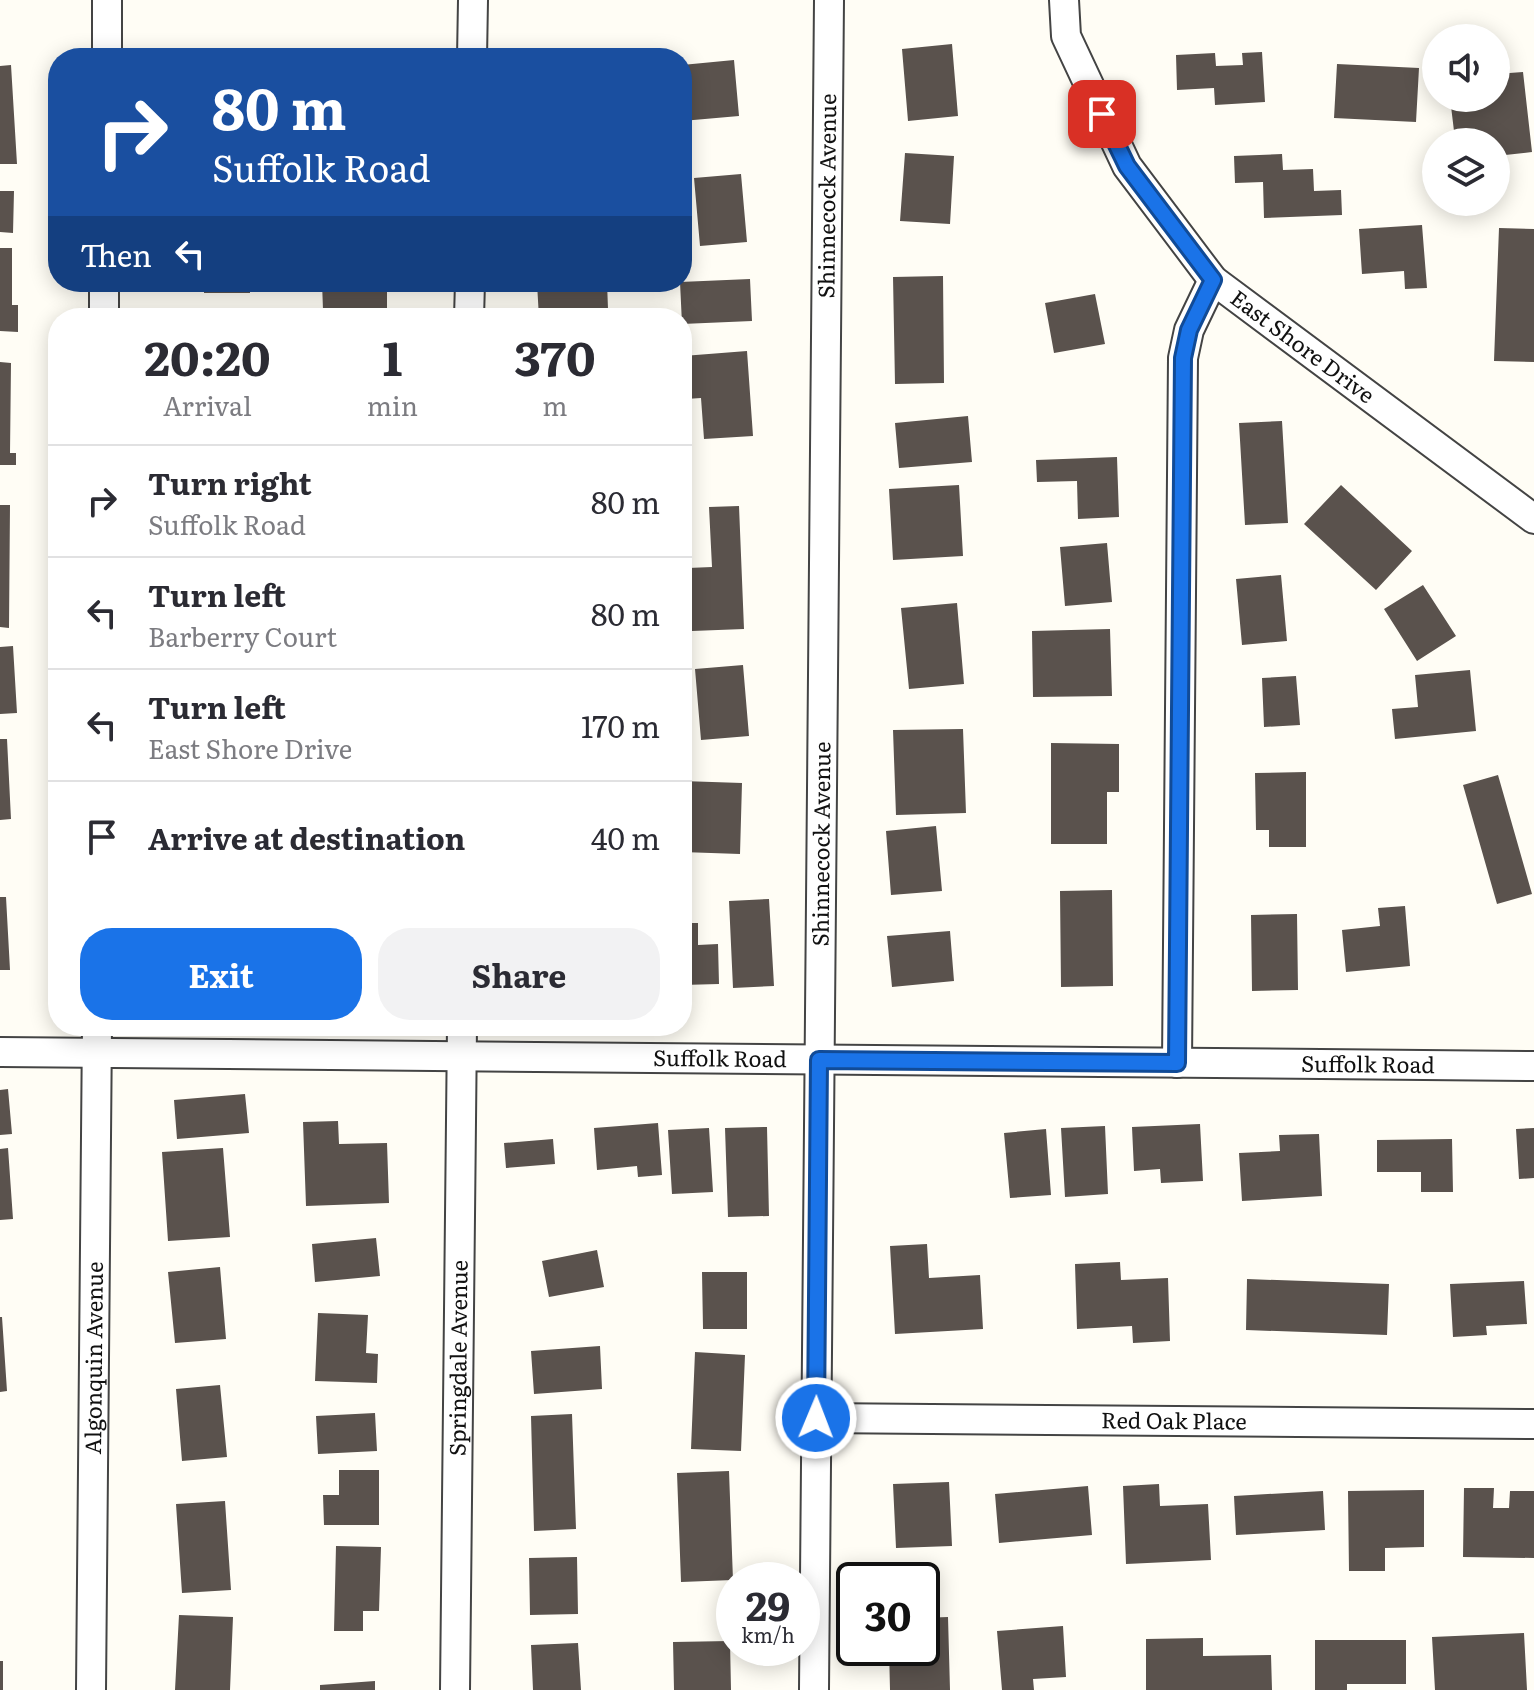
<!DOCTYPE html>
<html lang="en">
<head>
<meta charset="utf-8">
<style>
  :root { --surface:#fff; --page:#f2f2f3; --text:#2b2b33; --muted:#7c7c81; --line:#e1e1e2; --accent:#1a73e8 }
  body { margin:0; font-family:Literata,serif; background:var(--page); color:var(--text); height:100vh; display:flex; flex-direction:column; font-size:30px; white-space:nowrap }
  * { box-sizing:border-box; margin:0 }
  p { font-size:26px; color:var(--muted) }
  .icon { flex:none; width:44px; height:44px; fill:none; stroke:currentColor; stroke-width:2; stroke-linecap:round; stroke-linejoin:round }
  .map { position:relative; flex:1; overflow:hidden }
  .panel { position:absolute; left:48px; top:308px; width:644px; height:728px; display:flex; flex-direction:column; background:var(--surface); border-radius:32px; box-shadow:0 4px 20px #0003 }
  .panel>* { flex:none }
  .top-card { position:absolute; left:48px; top:48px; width:644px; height:244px; border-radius:32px; box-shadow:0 4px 20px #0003; background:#1a4fa0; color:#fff; overflow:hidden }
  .fabs { position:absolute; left:1422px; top:24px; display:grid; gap:16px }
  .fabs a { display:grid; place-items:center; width:88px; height:88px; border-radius:50%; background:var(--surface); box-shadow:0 4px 20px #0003; font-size:40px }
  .speed { position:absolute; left:716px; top:1562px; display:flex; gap:16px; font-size:40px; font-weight:700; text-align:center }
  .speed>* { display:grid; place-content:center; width:104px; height:104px; border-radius:50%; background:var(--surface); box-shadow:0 4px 20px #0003; line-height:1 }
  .speed small { font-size:20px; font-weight:400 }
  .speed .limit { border:4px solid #111; border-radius:12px; background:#fff; color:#111 }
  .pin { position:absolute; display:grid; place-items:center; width:68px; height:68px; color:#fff; margin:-34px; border-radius:16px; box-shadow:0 4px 12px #0006 }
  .me { position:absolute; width:88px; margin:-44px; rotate:1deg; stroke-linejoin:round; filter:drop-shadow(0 0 6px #0008) }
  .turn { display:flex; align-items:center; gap:28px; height:168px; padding:0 32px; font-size:36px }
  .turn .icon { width:104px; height:104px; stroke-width:2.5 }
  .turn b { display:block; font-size:56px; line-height:68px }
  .then { display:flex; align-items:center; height:76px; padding:0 32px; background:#0003; gap:16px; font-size:30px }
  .eta { display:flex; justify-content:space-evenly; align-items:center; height:136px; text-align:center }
  .eta b { font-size:48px; font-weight:700; line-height:56px }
  .primary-button { display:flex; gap:16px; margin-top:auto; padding:16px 32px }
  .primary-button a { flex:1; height:92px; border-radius:32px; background:var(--accent); color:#fff; font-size:32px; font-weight:700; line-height:92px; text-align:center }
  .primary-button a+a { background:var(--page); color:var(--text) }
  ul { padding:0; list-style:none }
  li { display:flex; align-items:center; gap:24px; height:112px; padding:0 32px; border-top:2px solid var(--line) }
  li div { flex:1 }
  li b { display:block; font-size:30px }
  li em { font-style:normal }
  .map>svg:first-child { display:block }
</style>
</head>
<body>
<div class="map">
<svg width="1534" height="1690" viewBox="0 0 1534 1690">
  <rect width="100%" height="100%" fill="#fffdf5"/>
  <path fill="#5a524d" d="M952,44L958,116L908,121L902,49Z
    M235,52L271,53V58H234Z
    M1262,52L1265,102L1215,105L1214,88L1177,90L1176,55L1215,53L1216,66L1243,65L1242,53Z
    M344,53H370V58H344Z
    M734,60L739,116L682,121V65Z
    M1337,64L1419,68L1416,122L1334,118Z
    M11,65L17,164H0V66Z
    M1523,72L1532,152L1496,156V142H1469L1467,130L1454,131L1450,98H1496V74Z
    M905,153L954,156L950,224L900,221Z
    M1282,154L1283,170L1313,169L1314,191L1341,190L1342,215L1264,218L1263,182L1235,183L1234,156Z
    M741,174L747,242L700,246L694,178Z
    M0,191H14L13,233L0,232Z
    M1422,225L1427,288L1405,289L1404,271L1362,274L1359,229Z
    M1499,228L1534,229V362L1494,361Z
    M0,248H12V305H18V332L0,331Z
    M943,276L944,383L895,384L893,277Z
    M750,279L752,321L682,324L680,282Z
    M204,282H250V293H204Z
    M322,282H387V308L323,310Z
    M607,282L608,309L586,310V318H539L537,283Z
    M1095,294L1105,344L1054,353L1045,303Z
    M747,351L753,436L704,439L701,398L686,399L683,356Z
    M0,362L11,363L10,453H16V465H0Z
    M968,416L972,462L899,468L895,423Z
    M1282,421L1288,523L1245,525L1239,423Z
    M1117,457L1119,517L1078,519L1077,481L1037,482L1036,460Z
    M959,485L963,556L893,560L889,489Z
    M1341,485L1412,551L1376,590L1304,524Z
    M0,505H10L9,628L0,627Z
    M739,506L744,629L692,631L688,568L712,567L709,507Z
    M1107,543L1112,602L1065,606L1060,547Z
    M1281,575L1287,641L1242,645L1236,579Z
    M1423,585L1456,636L1417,661L1384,609Z
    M957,603L964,684L909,689L901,608Z
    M1110,629L1112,696L1033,697L1032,631Z
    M13,646L17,713L0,714V647Z
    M743,665L749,736L701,740L695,669Z
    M1470,670L1476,731L1395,739L1392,709L1418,707L1415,675Z
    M1296,676L1300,725L1264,727L1262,678Z
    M963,729L966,813L896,815L893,730Z
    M0,739H7L11,819L0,820Z
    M1051,743L1119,744V792H1107V844H1051Z
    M1306,772V847H1269V830H1256L1255,773Z
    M1498,775L1532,894L1497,904L1463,785Z
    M682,781L742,783L740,854L682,852Z
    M936,826L942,891L891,895L886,831Z
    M682,878H685L686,911H682Z
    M1112,890L1113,986L1061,987L1060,891Z
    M0,897H6L10,970H0Z
    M769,899L774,986L733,988L729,901Z
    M1405,906L1410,966L1346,972L1342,930L1380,926L1378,908Z
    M1297,914L1298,990L1252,991L1251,915Z
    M682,923H698V945L718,944L719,984L682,985Z
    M950,931L954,981L892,987L887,936Z
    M8,1089L12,1134L0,1135V1090Z
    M245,1094L249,1133L177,1139L174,1100Z
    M338,1121L339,1144L387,1143L389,1203L306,1206L303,1122Z
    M658,1123L662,1175L638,1177L637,1166L597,1170L594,1128Z
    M1200,1124L1203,1181L1161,1183L1160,1169L1134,1171L1132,1127Z
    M1105,1126L1108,1194L1065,1197L1061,1128Z
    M767,1127L769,1216L728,1217L725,1128Z
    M709,1128L713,1192L672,1194L668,1130Z
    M1534,1128V1178L1519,1179L1516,1129Z
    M1046,1129L1051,1195L1010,1198L1004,1133Z
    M1319,1134L1322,1196L1242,1201L1239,1153L1280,1151L1279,1135Z
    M553,1139L555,1164L506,1168L504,1143Z
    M1452,1139L1453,1192H1421V1172H1377V1140Z
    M8,1148L13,1219L0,1220V1149Z
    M223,1148L230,1237L168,1241L162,1152Z
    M376,1238L380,1276L315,1282L312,1244Z
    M927,1244L929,1278L980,1275L983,1329L895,1334L890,1246Z
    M597,1250L604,1287L549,1297L542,1261Z
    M1120,1262L1121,1280L1168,1278L1170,1341L1133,1343L1132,1326L1077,1329L1075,1264Z
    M220,1267L226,1339L175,1343L168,1272Z
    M702,1272H747V1329H703Z
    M1247,1279L1389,1284L1387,1335L1246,1330Z
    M1524,1281L1527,1324L1486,1326L1487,1335L1453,1337L1450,1284Z
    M318,1313L368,1315L366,1353L378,1354L377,1383L315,1381Z
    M0,1317H2L7,1391L0,1392Z
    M600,1346L602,1389L534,1394L531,1351Z
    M695,1352L745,1355L741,1451L691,1449Z
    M220,1385L227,1457L182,1461L176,1389Z
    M375,1413L377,1451L318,1454L316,1416Z
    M572,1414L576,1529L534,1531L531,1416Z
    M339,1470H379V1525H324L323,1495H339Z
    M729,1471L733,1580L681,1582L677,1473Z
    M949,1482L952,1546L896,1548L893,1484Z
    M1159,1484L1160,1506L1208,1504L1211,1560L1126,1564L1123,1486Z
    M1088,1486L1092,1535L999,1543L995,1494Z
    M1464,1488H1494L1493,1508H1509L1510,1491H1534V1558L1463,1557Z
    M1424,1490V1547L1385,1548V1571H1349L1348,1491Z
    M1323,1491L1325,1530L1236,1535L1234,1496Z
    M225,1501L231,1590L182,1593L176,1504Z
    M336,1546L381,1547L379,1611H363V1631H334Z
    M577,1557L578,1614L530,1615L529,1558Z
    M179,1615L233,1617L230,1690H175Z
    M948,1617L950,1690H890L889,1648H922V1618Z
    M1063,1626L1066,1677L1033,1679L1034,1690H1002L997,1631Z
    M1524,1633L1527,1690H1435L1432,1637Z
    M1203,1638V1656L1271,1655L1272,1690H1146V1639Z
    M1315,1640H1406V1684H1347V1690H1315Z
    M730,1641L731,1690H674L673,1642Z
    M578,1643L581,1690H533L531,1645Z
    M0,1661H3V1690H0Z
    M375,1681V1690H320V1685Z"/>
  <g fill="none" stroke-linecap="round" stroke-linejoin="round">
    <defs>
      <g id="street">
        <path id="s1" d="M1064,0L1066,36L1127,166L1213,280L1534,519"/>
        <path d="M107,58V0"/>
        <path d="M472,58L473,0"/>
        <path d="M104,318V282"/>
        <path d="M469,318L470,282"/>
        <path id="s2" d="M0,1052L1534,1066"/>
        <path d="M1177,1063L1183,358L1189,330L1213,280"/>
        <path id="s3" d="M816,1418L1534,1424"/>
        <path id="s4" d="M91,1690L97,1026"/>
        <path id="s5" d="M455,1690L462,1026"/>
        <path id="s6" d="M814,1690L829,0"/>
      </g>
    </defs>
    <use href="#street" stroke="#444" stroke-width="32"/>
    <use href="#street" stroke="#fff" stroke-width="28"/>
  </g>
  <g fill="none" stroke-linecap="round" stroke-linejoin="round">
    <defs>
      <path id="route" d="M816,1418L819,1060L1177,1063L1183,358L1189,330L1213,280L1127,166L1102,114"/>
    </defs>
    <use href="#route" stroke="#114b97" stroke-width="20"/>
    <use href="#route" stroke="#1a73e8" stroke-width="14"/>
  </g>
  <g text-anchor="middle" stroke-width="8" stroke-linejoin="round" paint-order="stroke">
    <g font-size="22" fill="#111" stroke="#fff">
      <text dy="8" stroke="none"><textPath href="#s6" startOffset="1494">Shinnecock Avenue</textPath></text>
      <text dy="8" stroke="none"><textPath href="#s1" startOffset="434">East Shore Drive</textPath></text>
      <text dy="8" stroke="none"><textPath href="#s6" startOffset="846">Shinnecock Avenue</textPath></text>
      <text dy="8" stroke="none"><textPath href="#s2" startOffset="720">Suffolk Road</textPath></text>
      <text dy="8" stroke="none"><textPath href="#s2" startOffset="1368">Suffolk Road</textPath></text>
      <text dy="8" stroke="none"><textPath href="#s4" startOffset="332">Algonquin Avenue</textPath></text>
      <text dy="8" stroke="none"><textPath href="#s5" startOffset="332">Springdale Avenue</textPath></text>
      <text dy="8" stroke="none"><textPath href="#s3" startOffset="358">Red Oak Place</textPath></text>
    </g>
  </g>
</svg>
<div class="fabs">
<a><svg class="icon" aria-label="sound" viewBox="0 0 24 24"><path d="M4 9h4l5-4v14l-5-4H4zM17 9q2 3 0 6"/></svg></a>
<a><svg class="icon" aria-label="layers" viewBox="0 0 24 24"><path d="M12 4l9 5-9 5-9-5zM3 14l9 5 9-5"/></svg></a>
</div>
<div class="speed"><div>29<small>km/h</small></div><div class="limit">30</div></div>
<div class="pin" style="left:1102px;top:114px;background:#d93025"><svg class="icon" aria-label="arrive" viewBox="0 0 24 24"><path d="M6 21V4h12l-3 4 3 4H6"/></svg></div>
<svg class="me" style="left:816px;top:1418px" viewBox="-20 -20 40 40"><circle r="17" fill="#1a73e8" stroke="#fff" stroke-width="3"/><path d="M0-11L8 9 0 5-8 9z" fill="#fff"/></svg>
<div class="top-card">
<div class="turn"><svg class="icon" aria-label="right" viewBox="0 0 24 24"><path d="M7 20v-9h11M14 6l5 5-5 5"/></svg><div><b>80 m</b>Suffolk Road</div></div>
<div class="then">Then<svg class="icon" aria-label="left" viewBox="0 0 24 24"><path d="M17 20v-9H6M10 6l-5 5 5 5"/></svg></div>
</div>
<section class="panel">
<div class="eta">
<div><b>20:20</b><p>Arrival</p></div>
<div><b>1</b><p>min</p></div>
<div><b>370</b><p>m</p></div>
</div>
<ul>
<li><svg class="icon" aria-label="right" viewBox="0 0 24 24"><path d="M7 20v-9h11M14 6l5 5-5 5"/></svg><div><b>Turn right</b><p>Suffolk Road</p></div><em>80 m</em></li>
<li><svg class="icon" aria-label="left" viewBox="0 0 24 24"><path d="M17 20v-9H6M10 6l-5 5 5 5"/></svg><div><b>Turn left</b><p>Barberry Court</p></div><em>80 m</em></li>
<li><svg class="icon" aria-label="left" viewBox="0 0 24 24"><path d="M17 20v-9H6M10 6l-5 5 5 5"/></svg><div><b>Turn left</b><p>East Shore Drive</p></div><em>170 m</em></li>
<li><svg class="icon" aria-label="arrive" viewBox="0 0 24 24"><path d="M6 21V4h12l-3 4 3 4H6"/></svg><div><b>Arrive at destination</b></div><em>40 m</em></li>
</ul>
<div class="primary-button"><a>Exit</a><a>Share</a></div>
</section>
</div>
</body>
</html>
